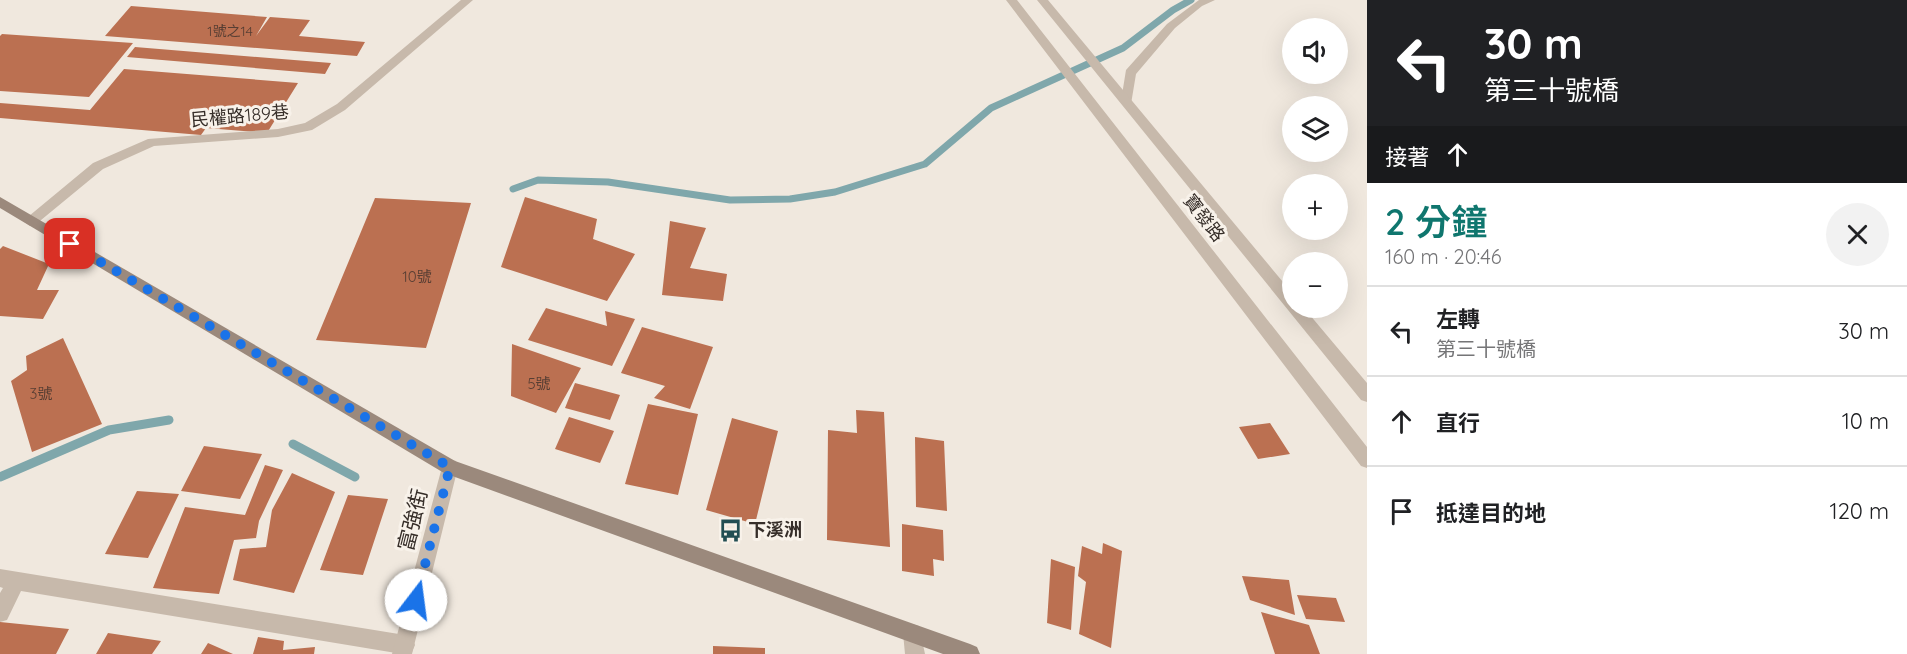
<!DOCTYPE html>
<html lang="zh-TW">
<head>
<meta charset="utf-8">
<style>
  :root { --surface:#fff; --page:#f2f2f2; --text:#202124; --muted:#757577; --line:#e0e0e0; --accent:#0f766e }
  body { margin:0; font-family:Quicksand,"Noto Sans TC",sans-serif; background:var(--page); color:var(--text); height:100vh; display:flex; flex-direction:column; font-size:22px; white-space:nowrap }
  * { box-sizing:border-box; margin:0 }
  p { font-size:20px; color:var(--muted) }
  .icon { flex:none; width:33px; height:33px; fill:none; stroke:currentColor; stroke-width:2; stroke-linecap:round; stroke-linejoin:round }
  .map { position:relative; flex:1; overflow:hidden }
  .panel { display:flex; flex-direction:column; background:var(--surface); width:540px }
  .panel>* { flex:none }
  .top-card { background:#202124; color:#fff; overflow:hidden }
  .buttons { position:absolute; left:1282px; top:18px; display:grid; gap:12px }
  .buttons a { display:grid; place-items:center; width:66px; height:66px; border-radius:50%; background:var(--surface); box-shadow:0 6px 24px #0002; font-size:30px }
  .pin { position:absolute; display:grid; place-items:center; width:51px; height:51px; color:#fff; margin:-26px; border-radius:12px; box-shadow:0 3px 9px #0006 }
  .me { position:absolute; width:66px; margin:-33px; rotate:15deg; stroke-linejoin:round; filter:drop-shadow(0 0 4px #0008) }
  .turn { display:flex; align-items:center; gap:21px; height:126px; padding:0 18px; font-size:27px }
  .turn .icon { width:78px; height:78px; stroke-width:2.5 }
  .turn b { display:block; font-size:42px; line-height:51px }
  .then { display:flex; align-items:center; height:57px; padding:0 18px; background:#0003; gap:12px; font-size:22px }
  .round { display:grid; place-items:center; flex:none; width:63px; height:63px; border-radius:32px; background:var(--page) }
  .head { display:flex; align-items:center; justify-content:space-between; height:102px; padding:0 18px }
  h1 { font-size:36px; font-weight:600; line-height:45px; color:var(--accent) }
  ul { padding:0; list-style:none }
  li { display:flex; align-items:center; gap:18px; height:90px; padding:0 18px; border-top:2px solid var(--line) }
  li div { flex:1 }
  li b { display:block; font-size:22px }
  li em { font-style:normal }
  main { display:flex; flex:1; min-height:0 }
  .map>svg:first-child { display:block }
</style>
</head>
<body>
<main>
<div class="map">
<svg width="1367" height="654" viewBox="0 0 1367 654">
  <rect width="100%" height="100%" fill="#f0e8de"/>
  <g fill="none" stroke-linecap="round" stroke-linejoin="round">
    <path stroke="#7fa7ab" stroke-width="7" d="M513,189L538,180L608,182L730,200L790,199L835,192L925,164L991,108L1123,48L1173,10L1191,0"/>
    <path stroke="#7fa7ab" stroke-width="9" d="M293,444L355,477
      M0,477L109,430L169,420"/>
  </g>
  <path fill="#bb7051" d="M131,6L267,17L256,36L270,17L310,20L299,36L365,42L357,56L105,36Z
    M2,34L133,43L89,97L0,91V36Z
    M135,47L331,63L325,74L127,57Z
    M124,69L298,83L267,133L206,128L201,135L0,118V103L90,110Z
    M525,197L597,219L593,239L635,254L607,301L501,267Z
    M375,198L471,203L426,348L316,340Z
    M670,221L706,228L690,268L727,274L723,301L662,295Z
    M3,246L49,264L37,290H59L43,319L0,316V249Z
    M546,308L607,326L605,311L635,319L612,366L528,340Z
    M642,327L713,347L690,409L654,398L665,386L621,373Z
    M63,338L102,424L32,452L11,381L27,370L26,356Z
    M512,344L581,368L556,413L511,396Z
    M575,383L620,395L610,420L565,408Z
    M648,404L698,414L678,495L625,484Z
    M856,410L884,412L890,547L827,540L828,430L857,433Z
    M569,417L614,431L600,463L555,449Z
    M732,418L778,431L755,524L706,510Z
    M1270,423L1290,454L1258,459L1239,427Z
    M915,437L944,441L947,511L916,507Z
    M204,446L262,454L240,499L181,491Z
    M265,465L283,470L259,521L256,538L234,540L219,594L153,588L185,507L245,515Z
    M292,473L335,492L294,593L233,580L240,549L266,547L272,510Z
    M137,491L179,494L148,558L105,554Z
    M348,495L388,499L363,575L320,570Z
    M902,524L943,530L944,561L933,559L934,576L902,571Z
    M1103,543L1122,551L1111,648L1079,634L1086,582L1078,576L1082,546L1102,554Z
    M1051,559L1075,567L1071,630L1047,623Z
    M1242,576L1289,580L1295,615L1250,600Z
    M1297,595L1336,598L1345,622L1306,619Z
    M1261,612L1309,625L1320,654H1275Z
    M0,622L69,629L56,654H0Z
    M108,633L161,641L152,654H96Z
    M258,637L284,641L283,650L315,647L314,654H253Z
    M208,643L233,654H201Z
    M713,646L765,648V654H713Z"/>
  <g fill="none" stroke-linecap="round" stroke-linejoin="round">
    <path fill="#c7b9ab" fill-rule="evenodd" d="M461,0H473L345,110L312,130L278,137L154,146L103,169L35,225L30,226L23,221L93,163L148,139L278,129L305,123L337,104Z
      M1199,0H1215L1202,6L1175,28L1136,74L1131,104H1123L1121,101L1126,70L1167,24Z
      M0,569L405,635L412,638L415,645L412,652L402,654L21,591L7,620L0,622V593L3,588L0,587Z"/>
    <path fill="#c7b9ab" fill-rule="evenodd" d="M1006,0H1017L1367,447V468L1361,466Z
      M1037,0H1048L1293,294V308H1304L1367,383V402L1361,400Z
      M450,459L456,461L458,467L412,654H392L442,467L444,461Z
      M912,624L919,626L925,654H905L903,633L905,626Z"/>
    <path fill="#9b897c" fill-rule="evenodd" d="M0,197L455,461L970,644L977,647L980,654H943L444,473L0,208Z"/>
  </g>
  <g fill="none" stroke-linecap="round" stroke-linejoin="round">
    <path stroke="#1a73e8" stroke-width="10" stroke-dasharray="0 18" d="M70,244L450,467L416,600"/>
  </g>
  <defs>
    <symbol id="bus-bare" viewBox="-9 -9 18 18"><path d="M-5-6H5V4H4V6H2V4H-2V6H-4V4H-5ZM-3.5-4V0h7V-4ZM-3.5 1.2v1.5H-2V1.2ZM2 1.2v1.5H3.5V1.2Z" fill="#224e53" stroke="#f8f2ea" stroke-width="2.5" paint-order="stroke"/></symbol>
  </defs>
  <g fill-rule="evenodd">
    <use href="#bus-bare" x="714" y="514" width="33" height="33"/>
  </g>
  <g text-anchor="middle" stroke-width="6" stroke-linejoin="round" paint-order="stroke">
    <g font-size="14" fill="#573e33">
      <text x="230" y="36">1號之14</text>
    </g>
    <g font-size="15" fill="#573e33">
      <text x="417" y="282">10號</text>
      <text x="539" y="389">5號</text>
      <text x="41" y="399">3號</text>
    </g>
    <g font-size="18" fill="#362e29" stroke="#f8f2ea">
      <text transform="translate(240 116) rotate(-5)" y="6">民權路189巷</text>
      <text transform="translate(1204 218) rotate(52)" y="6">寶發路</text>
    </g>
    <g font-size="18" font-weight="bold" fill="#362e29" stroke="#f8f2ea" text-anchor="start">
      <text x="748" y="536">下溪洲</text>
    </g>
    <g font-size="21" fill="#362e29" stroke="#f8f2ea">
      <text transform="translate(413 520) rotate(-76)" y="7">富強街</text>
    </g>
  </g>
</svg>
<div class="buttons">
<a><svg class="icon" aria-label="sound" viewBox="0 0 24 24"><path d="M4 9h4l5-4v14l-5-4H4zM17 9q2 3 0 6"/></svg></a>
<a><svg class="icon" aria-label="layers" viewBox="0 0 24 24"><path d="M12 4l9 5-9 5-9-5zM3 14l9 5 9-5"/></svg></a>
<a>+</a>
<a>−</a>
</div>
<div class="pin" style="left:70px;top:244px;background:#d93025"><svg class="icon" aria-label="arrive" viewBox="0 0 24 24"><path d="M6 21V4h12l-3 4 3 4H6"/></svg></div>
<svg class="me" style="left:416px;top:600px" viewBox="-20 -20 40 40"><circle r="19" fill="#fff"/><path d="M0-13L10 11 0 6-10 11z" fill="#1a73e8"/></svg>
</div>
<section class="panel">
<div class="top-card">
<div class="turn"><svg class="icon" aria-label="left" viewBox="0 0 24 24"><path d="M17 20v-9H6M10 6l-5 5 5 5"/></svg><div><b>30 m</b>第三十號橋</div></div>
<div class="then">接著<svg class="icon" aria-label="ahead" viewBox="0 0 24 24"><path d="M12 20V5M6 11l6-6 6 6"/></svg></div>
</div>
<div class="head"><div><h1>2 分鐘</h1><p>160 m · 20:46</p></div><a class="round"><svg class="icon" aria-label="close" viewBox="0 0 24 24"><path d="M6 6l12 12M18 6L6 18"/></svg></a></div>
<ul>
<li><svg class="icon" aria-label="left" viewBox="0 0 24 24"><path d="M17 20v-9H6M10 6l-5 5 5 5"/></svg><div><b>左轉</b><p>第三十號橋</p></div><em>30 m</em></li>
<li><svg class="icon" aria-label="ahead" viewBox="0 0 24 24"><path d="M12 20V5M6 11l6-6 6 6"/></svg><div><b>直行</b></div><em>10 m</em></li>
<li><svg class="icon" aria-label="arrive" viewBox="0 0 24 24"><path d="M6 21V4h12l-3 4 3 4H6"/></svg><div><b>抵達目的地</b></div><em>120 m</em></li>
</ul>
</section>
</main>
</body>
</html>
